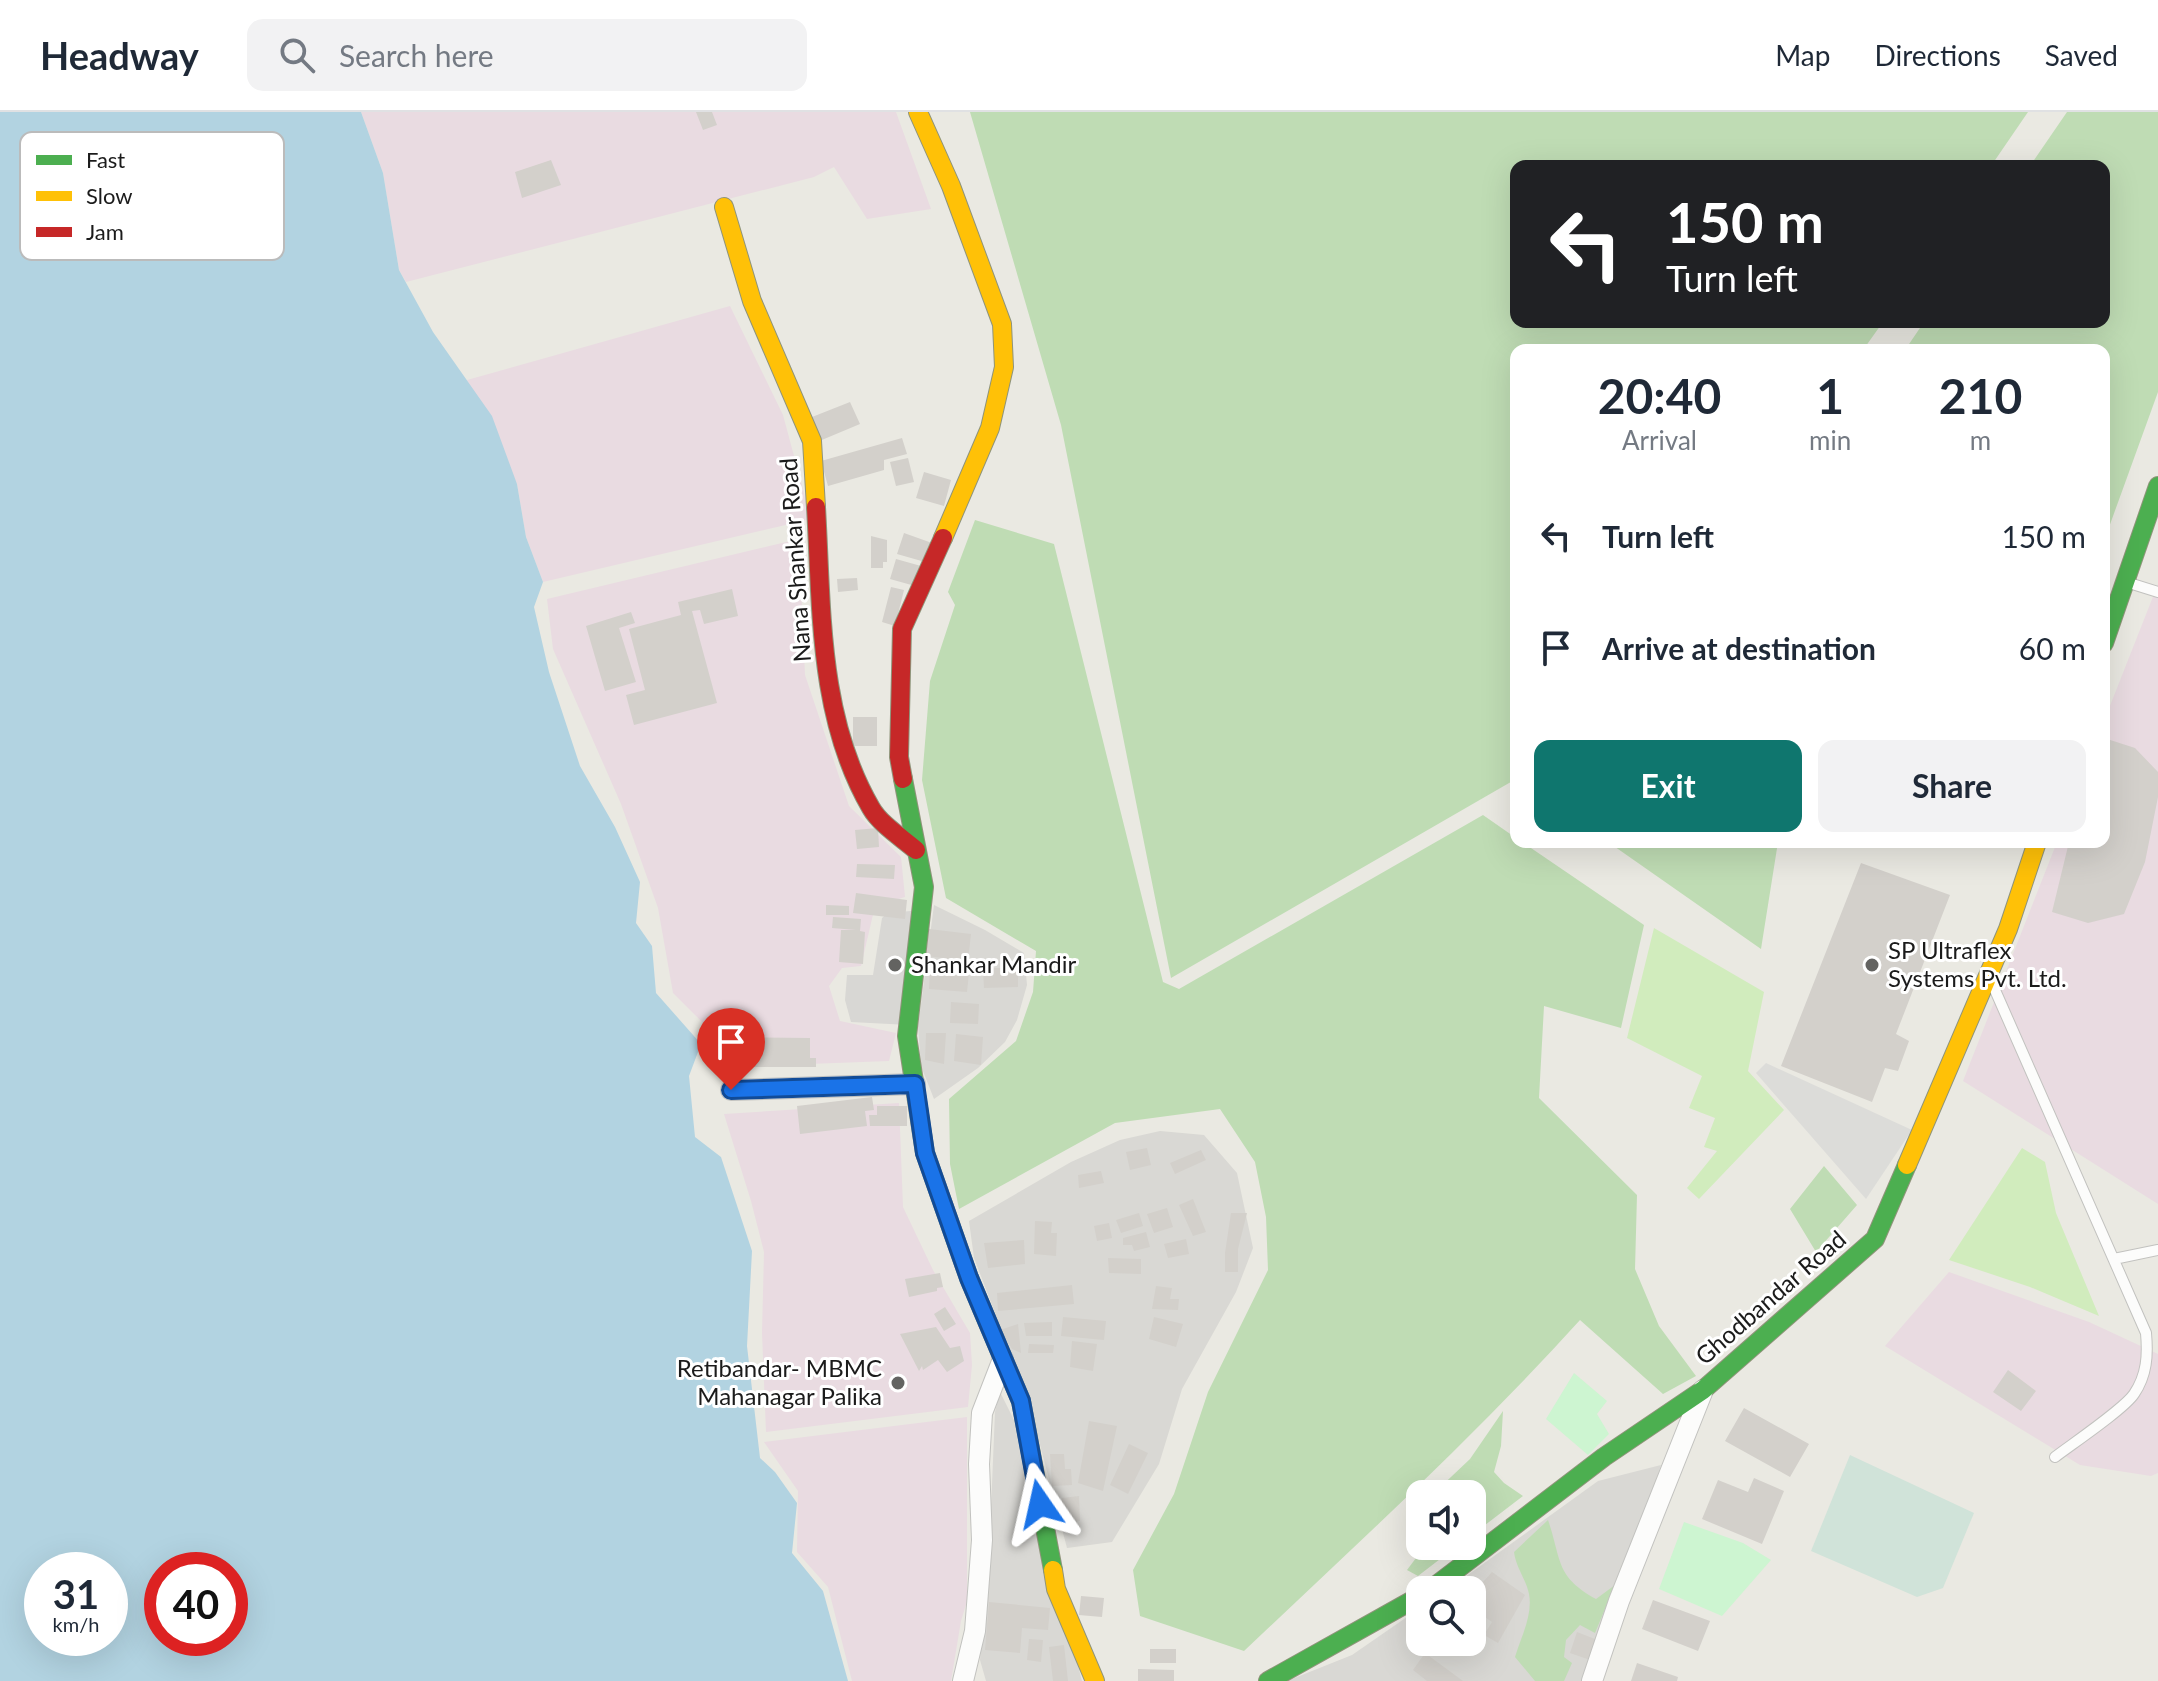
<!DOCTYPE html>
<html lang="en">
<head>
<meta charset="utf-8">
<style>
  :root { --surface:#fff; --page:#f2f2f3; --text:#1f2937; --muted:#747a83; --line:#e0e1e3; --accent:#0f766e }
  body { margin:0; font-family:Lato,sans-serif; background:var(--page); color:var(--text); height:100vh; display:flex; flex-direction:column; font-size:30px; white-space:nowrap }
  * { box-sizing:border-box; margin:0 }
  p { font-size:26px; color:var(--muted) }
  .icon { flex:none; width:44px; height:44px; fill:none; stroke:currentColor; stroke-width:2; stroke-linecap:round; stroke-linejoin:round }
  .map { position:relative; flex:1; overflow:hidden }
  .details { position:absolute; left:1510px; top:232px; width:600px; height:504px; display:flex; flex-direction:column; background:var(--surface); border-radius:16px; box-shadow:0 8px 32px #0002 }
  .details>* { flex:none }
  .hud { position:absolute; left:1510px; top:48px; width:600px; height:168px; border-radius:16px; box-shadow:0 8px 32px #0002; background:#202124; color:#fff; overflow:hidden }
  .controls { position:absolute; left:1406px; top:1368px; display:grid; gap:16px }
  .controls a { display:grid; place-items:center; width:80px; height:80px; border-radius:16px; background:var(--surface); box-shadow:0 8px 32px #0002; font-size:40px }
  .speed { position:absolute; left:24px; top:1440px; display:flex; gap:16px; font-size:40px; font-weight:700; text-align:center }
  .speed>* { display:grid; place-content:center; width:104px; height:104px; border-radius:50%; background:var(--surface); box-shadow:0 8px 32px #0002; line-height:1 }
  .speed small { font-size:20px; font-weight:400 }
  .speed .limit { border:12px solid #d22; background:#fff; color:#111 }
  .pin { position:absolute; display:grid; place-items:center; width:68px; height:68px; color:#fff; margin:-82px -34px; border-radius:50% 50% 50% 0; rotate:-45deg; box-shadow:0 0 8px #0007 }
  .pin .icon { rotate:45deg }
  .me { position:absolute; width:88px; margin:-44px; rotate:349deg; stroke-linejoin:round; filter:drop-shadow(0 0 6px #0008) }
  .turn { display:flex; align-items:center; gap:28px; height:168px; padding:0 24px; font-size:36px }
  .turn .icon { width:104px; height:104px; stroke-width:2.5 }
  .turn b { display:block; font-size:56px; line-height:68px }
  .eta { display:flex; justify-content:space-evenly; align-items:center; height:136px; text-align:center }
  .eta b { font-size:48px; font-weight:700; line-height:56px }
  .primary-button { display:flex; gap:16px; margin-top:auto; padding:16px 24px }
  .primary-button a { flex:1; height:92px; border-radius:16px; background:var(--accent); color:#fff; font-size:32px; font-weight:700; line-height:92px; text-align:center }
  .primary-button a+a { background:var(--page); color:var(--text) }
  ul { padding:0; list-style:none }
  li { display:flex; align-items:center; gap:24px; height:112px; padding:0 24px }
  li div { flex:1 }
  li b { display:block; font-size:30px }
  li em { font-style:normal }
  header { display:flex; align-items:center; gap:48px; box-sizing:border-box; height:112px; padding:0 40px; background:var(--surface); border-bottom:2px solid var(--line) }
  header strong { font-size:38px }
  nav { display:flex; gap:44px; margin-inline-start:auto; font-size:28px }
  .search { width:560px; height:72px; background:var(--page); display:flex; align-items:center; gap:20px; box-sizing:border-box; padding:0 28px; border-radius:16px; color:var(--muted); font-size:30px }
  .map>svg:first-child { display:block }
</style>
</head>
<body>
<header>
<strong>Headway</strong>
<div class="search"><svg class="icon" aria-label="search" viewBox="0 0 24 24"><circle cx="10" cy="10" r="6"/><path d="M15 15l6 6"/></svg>Search here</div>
<nav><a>Map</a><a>Directions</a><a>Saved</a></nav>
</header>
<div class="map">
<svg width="2158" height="1569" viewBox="0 0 2158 1569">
  <rect width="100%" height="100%" fill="#eae9e2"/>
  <path fill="#d9d8d4" d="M934,793L985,818L1024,841L1027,873L1017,908L1005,930L978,956L934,987L921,954L918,915Z
    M1160,1019L1204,1023L1237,1061L1253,1136L1236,1180L1182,1277L1159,1352L1112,1430L1067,1436L1028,1287L974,1146L969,1109L1071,1050L1120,1028Z
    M1000,1280L1015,1310L1082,1569H986L980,1548L989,1445L995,1300Z
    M1661,1353L1590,1569H1287L1352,1543L1420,1496V1530H1472V1478H1447L1598,1369Z"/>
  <path fill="#e9dbe1" d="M361,0H896L931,97L867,107L834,55L814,65L406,170L399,158L383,61Z
    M730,194L783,303L811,407L543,470L526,425L517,372L467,268Z
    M799,427L805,563L849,694L901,745L905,785L875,794L861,854L842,856L829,874L840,909L896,921L889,949L727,955L712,959L713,921L673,881L658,796L621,692L553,537L547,487Z
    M2158,472V1092L1963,969L2057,730H2104V609Z
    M899,991L903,1095L933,1158L970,1221L972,1253L968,1295L766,1320L762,1221L764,1140L751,1089L724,1002Z
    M1949,1160L2089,1210L2158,1242V1361L2151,1364L2080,1353L1885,1234Z
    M967,1305V1489L961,1509L951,1569H852L828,1475L797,1440L798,1379L764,1330Z"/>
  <path fill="#d8d7d4" d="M922,798L909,913L851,910L845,888L847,863H873L882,806L888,801Z"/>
  <path fill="#d1ecbd" d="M1654,816L1764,880L1748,959L1784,998L1699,1087L1687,1076L1717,1039L1704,1035L1715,1006L1689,996L1702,964L1627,926Z
    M2022,1036L2045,1050L2056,1101L2099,1204L2030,1175L1949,1148Z"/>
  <path fill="#bfdcb4" d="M970,0H2028L1991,54H1516V210H1883L1863,238H1516V667L1171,866L1061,313Z
    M2067,0H2158V280L2104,429V238H1905L1924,210H2104V54H2030Z
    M975,408L1054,432L1163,870L1179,877L1483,703L1516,726V730H1522L1644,813L1621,916L1544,894L1539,986L1637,1083L1635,1157L1659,1214L1696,1264L1663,1282L1580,1208C1474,1325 1358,1431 1244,1539L1140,1504L1133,1458L1174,1382L1208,1280L1268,1158L1266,1105L1255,1050L1220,997L1115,1011L959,1097L950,1052L949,987L1016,929L1033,880L1036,839L946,786L922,668L930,569L955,493L948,480Z
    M1608,730H1778L1761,837Z
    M1824,1054L1857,1093L1816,1140L1790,1097Z
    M1503,1299L1501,1334L1494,1360L1504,1371L1523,1384L1472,1423V1382H1433L1470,1347Z
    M1548,1408C1562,1449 1555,1464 1596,1487L1615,1473L1595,1521L1580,1513L1566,1528L1564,1545L1572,1551L1564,1569H1535L1515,1545C1521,1525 1533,1503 1529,1482C1526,1467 1516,1456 1514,1440Z
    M1425,1434H1457L1418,1464L1407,1458Z"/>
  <path fill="#d0e3d9" d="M1850,1343L1974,1401L1943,1476L1917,1485L1811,1439Z"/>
  <path fill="#cdf5d1" d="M1574,1261L1607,1289L1597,1302L1609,1322L1588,1343L1546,1307Z
    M1684,1410L1743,1431L1771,1448L1722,1504L1659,1477Z"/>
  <path fill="#dcdcd9" d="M1766,951L1912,1018L1866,1087L1756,961Z"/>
  <path fill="#b2d3e1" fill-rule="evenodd" d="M0,0H361L383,61L399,158L433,220L492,304L517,372L526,425L543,470L534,495L549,560L580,654L615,715L640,770L636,811L652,834L656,881L701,932L689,964L695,1025L721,1045L752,1139L747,1234L760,1346L775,1360L797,1391L792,1441L823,1479L848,1569H0ZM42,1458H110V1526H42ZM162,1458H230V1526H162Z"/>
  <path fill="#d3d0cb" d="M696,0H712L717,13L703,18Z
    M551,48L561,73L522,86L515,60Z
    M850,290L860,312L817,330L807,307Z
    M902,326L907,342L884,348V358L828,374L821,349Z
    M908,346L914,370L896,374L890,350Z
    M924,360L951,368L944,394L916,386Z
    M904,421L932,431L925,450L897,442Z
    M871,424L887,428V450H883V456H871Z
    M896,447L921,454L915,474L890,467Z
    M857,466L858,478L838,480L837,467Z
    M891,475L904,478L895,514L882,510Z
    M732,477L738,504L704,512L700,498L692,499L717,591L634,613L626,583L645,578L629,517L681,503L678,490Z
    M631,500L635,511L619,516L636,570L605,579L586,514Z
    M853,605H877V634H853Z
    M2104,626L2135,636L2158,660V685L2145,750L2124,802L2088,811L2052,800L2069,730H2104Z
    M878,716L879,735L857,737L855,718Z
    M1861,751L1950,783L1896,922L1909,929L1898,959L1885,956L1872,990L1781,954Z
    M857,752L895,753L894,767L856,765Z
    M856,781L907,788L905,807L853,801Z
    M826,793L849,794V803H826Z
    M833,805L861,807L860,819L865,820L863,852L839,850L841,818H856L832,816Z
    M929,817L971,822L968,849L926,844Z
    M983,856H1018V875L984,876Z
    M930,857L969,861L967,880L929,877Z
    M951,890L979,892L978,912L950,911Z
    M926,921H946L944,952L925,948Z
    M956,922L983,925L981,953L954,949Z
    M727,925L810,926V946H816V955H727Z
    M872,985L874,998L865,999L867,1014L800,1022L797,994Z
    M877,994H907V1014H870L869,1003H877Z
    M1147,1036L1151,1053L1130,1058L1126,1040Z
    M1201,1038L1206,1048L1175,1062L1170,1051Z
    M1101,1059L1104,1071L1079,1076L1078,1063Z
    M1193,1087L1206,1120L1193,1124L1179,1093Z
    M1167,1096L1173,1115L1154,1121L1147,1102Z
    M1139,1101L1143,1114L1121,1121L1116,1108Z
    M1231,1101H1247L1238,1137V1160H1225V1141Z
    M1035,1109L1052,1110L1051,1121H1057L1056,1144L1034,1142Z
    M1109,1111L1112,1126L1097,1129L1094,1114Z
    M1146,1120L1150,1135L1134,1139L1132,1133H1123V1126Z
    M1186,1127L1189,1142L1168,1146L1164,1132Z
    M1024,1128L1025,1152L988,1156L984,1131Z
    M1108,1146L1141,1147V1162L1109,1161Z
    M940,1161L943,1175L937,1176V1179L909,1185L905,1167Z
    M1072,1173L1074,1192L998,1199L997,1181Z
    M1156,1174L1172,1176L1170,1187H1179L1178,1198L1152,1197Z
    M945,1195L956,1212L944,1219L934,1202Z
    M1063,1205L1106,1209L1104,1228L1061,1224Z
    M1154,1205L1183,1212L1176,1235L1149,1227Z
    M1052,1210V1224H1026L1024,1211Z
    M1018,1212L1021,1241L1012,1237L1000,1218Z
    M936,1215L950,1236L960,1234L964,1249L947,1260L938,1248L923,1258L922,1254L919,1259L900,1222Z
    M1072,1229L1097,1232L1093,1259L1070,1255Z
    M1029,1232L1054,1233L1053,1241H1028Z
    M2008,1258L2036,1279L2021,1299L1993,1280Z
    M1744,1296L1809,1332L1790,1365L1725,1329Z
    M1089,1309L1117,1314L1103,1379L1078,1371Z
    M1129,1332L1148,1341L1128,1382L1110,1373Z
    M1050,1342H1064L1065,1357H1071L1072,1373L1052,1374Z
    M1754,1366L1784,1379L1762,1432L1702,1407L1718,1368L1748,1380Z
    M1079,1384L1080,1409L1063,1411L1062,1386Z
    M1492,1460L1525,1483L1498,1531L1484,1523L1492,1510L1472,1496V1482Z
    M1081,1484L1104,1486L1102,1505L1079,1503Z
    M1653,1488L1710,1509L1698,1539L1642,1517Z
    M989,1490L1050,1496L1048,1518L1022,1516L1020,1541L985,1538Z
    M1577,1520L1600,1529L1593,1549L1570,1541Z
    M1029,1527L1043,1528L1041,1550L1027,1548Z
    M1064,1533L1068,1569H1053L1049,1535Z
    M1150,1537H1176V1551H1150Z
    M1425,1541L1463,1569H1427L1413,1558Z
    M1637,1551L1678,1565L1677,1569H1631Z
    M1138,1557L1174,1558V1569H1138Z"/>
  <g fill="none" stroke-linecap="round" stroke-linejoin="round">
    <defs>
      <path id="lane" d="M2126,470L2158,480
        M1991,869L2146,1221C2148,1243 2147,1263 2134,1282C2124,1297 2072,1332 2055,1345
        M2114,1147L2158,1138"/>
      <path id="street" d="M731,978L915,972
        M963,1569L975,1519L982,1428L979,1352L982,1301L1003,1247
        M1592,1569L1619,1489L1703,1278"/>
      <path id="fast" d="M2104,531L2158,374
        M903,667L924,775L907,924L925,1041L969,1166L1021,1289L1053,1458
        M1430,1478L1604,1345L1703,1278L1875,1127L1907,1053
        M1268,1569L1420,1484"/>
      <path id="slow" d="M918,0L951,74L1002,212L1004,255L990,316L943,426
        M724,95L752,189L812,329L816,395
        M1907,1053L2008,817L2037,730
        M1053,1458L1056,1477L1095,1569"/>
      <path id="jam" d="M816,395C822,497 818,605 871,696C880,712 902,726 916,738
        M903,667L899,645L902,517L943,426"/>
    </defs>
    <use href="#lane" stroke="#c2c2bf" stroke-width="12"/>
    <use href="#street" stroke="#c2c2bf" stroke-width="22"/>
    <use href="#fast" stroke="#8f947a" stroke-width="20"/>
    <use href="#slow" stroke="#8f947a" stroke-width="20"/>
    <use href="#jam" stroke="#8f947a" stroke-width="20"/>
    <use href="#lane" stroke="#fcfcfb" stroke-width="10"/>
    <use href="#street" stroke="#fcfcfb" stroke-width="20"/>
    <use href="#fast" stroke="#4caf50" stroke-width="18"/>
    <use href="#slow" stroke="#ffc107" stroke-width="18"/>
    <use href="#jam" stroke="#c62828" stroke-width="18"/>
  </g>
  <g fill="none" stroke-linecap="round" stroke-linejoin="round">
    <defs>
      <path id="route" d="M731,978L915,972L925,1041L969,1166L1021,1289L1040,1392"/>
    </defs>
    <use href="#route" stroke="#114b97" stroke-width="20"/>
    <use href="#route" stroke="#1a73e8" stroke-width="14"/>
  </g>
  <g fill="#636361" stroke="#fff" stroke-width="3">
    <circle cx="895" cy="853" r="8"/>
    <circle cx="1872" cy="853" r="8"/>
    <circle cx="898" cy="1271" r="8"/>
  </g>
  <g text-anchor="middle" stroke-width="6" stroke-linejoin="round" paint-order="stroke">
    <g font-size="24" fill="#1b1b1b" stroke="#fff">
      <text transform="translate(796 448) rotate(-94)" y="8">Nana Shankar Road</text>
      <text transform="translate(1771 1186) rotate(-41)" y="8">Ghodbandar Road</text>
    </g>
    <g font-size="24" fill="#1b1b1b" stroke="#fff" text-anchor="start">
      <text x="1888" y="847">SP Ultraflex<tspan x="1888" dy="28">Systems Pvt. Ltd.</tspan></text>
      <text x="911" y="861">Shankar Mandir</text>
      <text x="882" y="1265" text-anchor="end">Retibandar- MBMC<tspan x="882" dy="28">Mahanagar Palika</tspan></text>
    </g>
  </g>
  <rect x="20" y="20" width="264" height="128" rx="12" fill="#fff" stroke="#bbb" stroke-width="2"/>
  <rect x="36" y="43" width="36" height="10" fill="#4caf50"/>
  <rect x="36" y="79" width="36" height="10" fill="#ffc107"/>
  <rect x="36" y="115" width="36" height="10" fill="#c62828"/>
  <g font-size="22" fill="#1b1b1b">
    <text x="86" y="56">Fast</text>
    <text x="86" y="92">Slow</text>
    <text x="86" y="128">Jam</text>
  </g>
</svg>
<div class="controls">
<a><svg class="icon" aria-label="sound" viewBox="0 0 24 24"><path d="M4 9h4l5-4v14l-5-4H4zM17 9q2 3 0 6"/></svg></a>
<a><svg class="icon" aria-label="search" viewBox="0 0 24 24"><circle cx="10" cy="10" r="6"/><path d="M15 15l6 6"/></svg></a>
</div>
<div class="speed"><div>31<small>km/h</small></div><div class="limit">40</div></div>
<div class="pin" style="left:731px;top:978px;background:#d93025"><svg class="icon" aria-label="arrive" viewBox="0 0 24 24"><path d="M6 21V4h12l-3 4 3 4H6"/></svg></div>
<svg class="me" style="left:1040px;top:1392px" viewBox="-20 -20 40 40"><path d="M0-17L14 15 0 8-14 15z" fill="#1a73e8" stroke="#fff" stroke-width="4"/></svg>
<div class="hud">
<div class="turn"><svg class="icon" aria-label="left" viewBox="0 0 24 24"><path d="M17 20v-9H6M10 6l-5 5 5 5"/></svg><div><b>150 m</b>Turn left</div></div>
</div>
<section class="details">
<div class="eta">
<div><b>20:40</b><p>Arrival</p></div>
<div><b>1</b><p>min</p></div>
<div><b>210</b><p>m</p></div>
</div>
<ul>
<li><svg class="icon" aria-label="left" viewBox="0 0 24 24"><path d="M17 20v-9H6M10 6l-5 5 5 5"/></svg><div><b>Turn left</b></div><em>150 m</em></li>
<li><svg class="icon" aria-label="arrive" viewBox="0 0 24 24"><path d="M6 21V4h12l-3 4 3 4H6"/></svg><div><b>Arrive at destination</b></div><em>60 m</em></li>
</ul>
<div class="primary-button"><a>Exit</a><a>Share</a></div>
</section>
</div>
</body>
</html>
